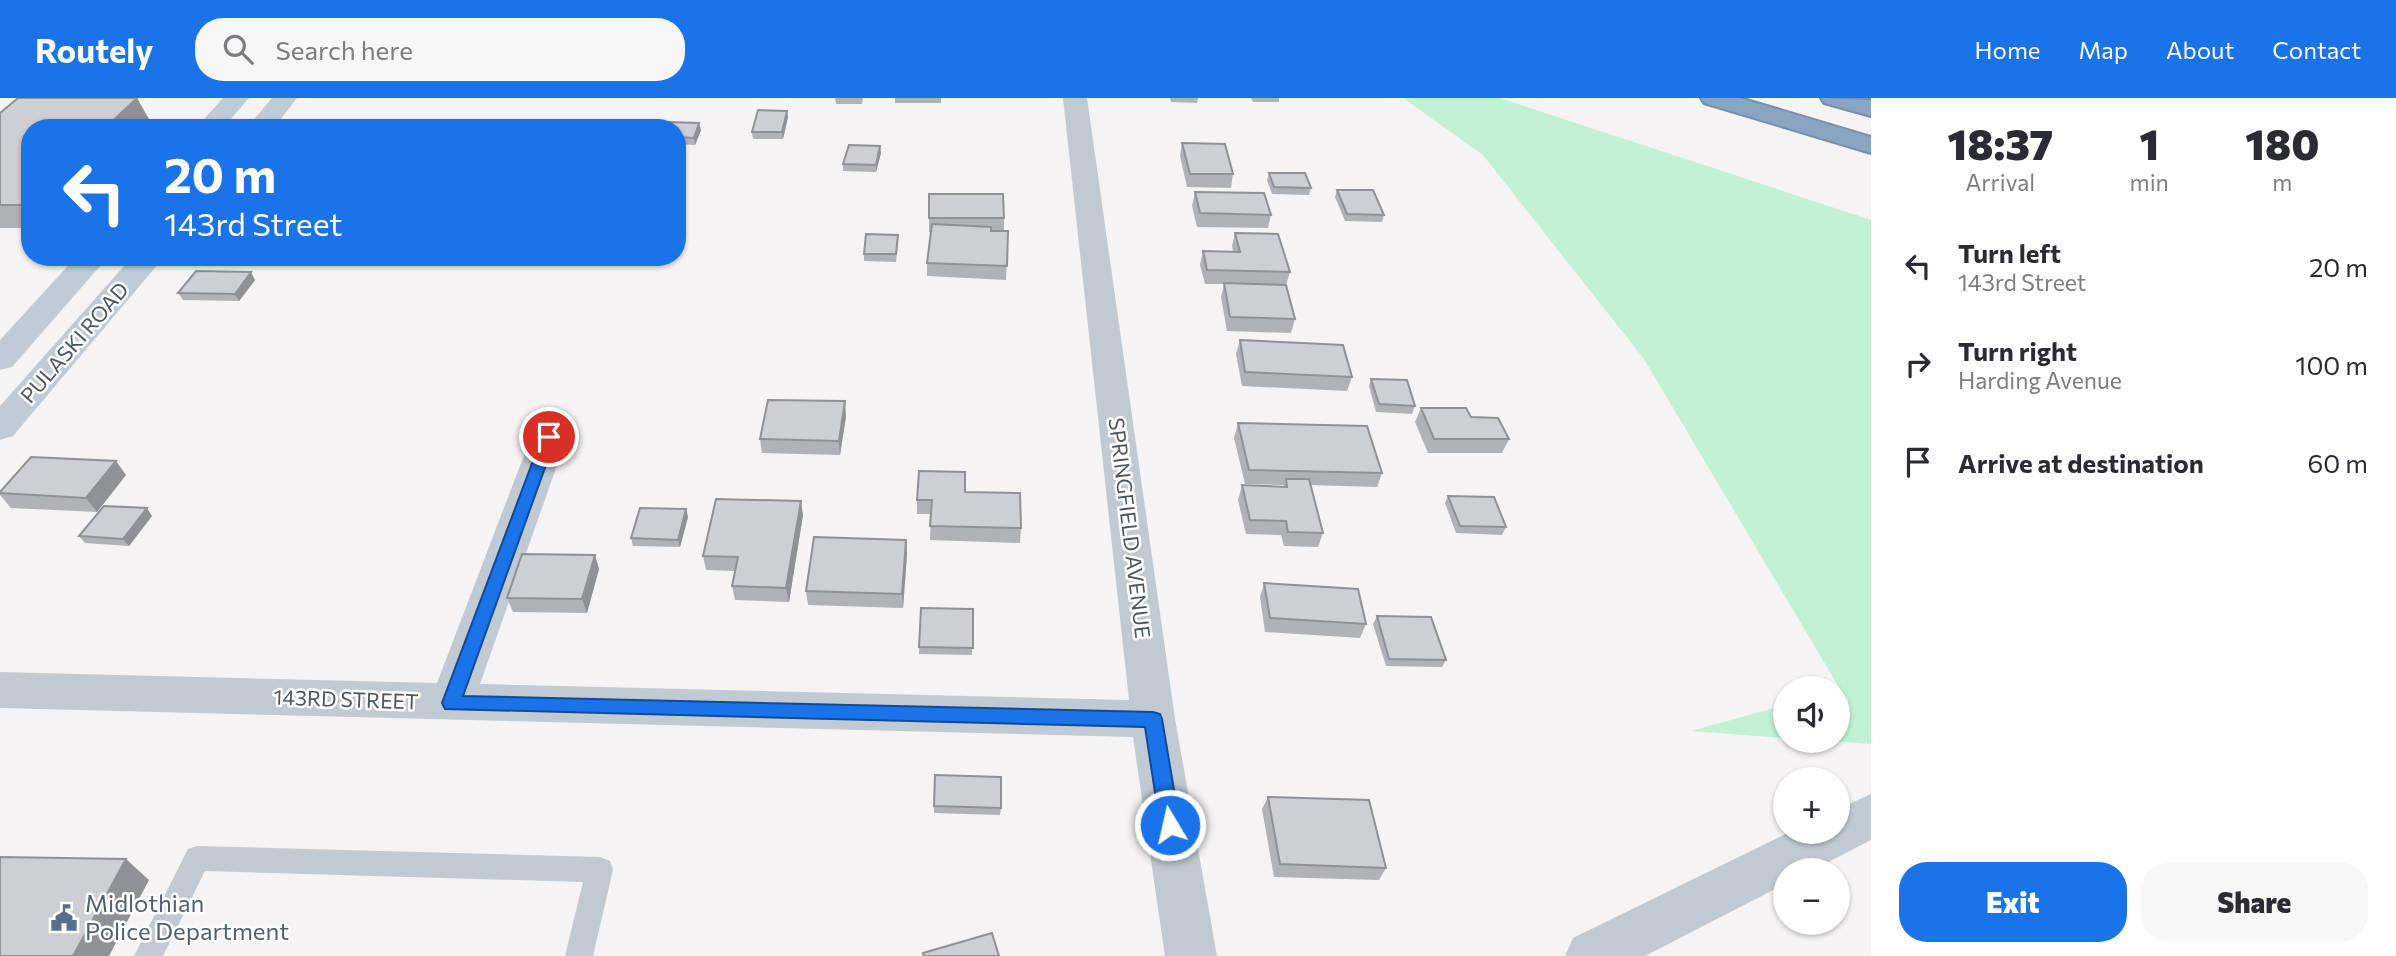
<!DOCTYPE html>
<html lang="en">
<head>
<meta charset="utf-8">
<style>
  :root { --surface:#fff; --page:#f7f7f7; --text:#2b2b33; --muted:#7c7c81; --accent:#1a73e8 }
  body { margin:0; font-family:Commissioner,sans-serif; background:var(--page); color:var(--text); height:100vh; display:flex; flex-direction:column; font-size:26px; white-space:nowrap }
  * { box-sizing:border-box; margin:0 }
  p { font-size:23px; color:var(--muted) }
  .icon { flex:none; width:38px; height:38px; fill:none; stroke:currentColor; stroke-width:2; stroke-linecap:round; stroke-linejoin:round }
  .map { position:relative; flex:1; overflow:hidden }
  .side { display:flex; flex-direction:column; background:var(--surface); width:525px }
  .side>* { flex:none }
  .guide { position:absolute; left:21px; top:21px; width:665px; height:147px; border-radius:28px; box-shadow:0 2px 5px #0004; background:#1a73e8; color:#fff; overflow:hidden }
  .fabs { position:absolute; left:1773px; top:578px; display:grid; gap:14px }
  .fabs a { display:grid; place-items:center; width:77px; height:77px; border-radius:50%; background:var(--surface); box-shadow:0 2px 5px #0004; font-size:35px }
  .pin { position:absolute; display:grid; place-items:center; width:60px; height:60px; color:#fff; margin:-30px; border:4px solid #fff; border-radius:50%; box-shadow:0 2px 7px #0007 }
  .me { position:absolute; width:77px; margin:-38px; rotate:351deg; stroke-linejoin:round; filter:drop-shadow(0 0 5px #0008) }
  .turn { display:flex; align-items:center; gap:24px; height:147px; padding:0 28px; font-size:32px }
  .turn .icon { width:91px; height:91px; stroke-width:2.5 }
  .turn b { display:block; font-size:49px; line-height:60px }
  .eta { display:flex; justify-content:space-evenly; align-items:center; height:119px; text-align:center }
  .eta b { font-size:42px; font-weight:800; line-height:49px }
  .action { display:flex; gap:14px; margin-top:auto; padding:14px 28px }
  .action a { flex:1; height:80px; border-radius:28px; background:var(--accent); color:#fff; font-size:28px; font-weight:800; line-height:80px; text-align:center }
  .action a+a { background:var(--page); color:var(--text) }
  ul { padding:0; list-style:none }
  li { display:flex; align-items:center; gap:21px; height:98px; padding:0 28px }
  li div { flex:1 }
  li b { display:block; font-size:26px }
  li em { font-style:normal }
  header { display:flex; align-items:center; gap:42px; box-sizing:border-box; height:98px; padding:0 35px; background:var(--accent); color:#fff }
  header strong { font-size:33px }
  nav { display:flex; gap:38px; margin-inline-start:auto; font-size:24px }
  .search { width:490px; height:63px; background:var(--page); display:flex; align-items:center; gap:18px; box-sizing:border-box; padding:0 24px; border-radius:28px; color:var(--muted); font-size:26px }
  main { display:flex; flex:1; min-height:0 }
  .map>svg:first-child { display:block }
</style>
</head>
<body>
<header>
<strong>Routely</strong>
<div class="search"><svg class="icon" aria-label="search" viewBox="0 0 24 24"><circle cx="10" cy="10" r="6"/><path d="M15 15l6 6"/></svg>Search here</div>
<nav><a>Home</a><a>Map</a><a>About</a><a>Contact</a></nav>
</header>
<main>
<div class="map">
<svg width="1871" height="858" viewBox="0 0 1871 858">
  <rect width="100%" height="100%" fill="#f5f3f3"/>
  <path fill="#c3f1d5" d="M1403,0H1500L1871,122V646L1816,642H1838L1840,591L1644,261L1483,57Z
    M1785,607V640L1691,633Z"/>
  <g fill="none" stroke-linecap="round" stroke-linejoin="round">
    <defs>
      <path id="motorway" d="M1701,0H1740L1871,39V55L1704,5Z
        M1821,0L1871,2V18L1824,5Z"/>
    </defs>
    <use href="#motorway" stroke="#7690ad" stroke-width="4"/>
    <path fill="#c1cad2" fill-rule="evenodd" d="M197,748L600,759L610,763L613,772L593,858H565L583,784L205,773L163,858H134L188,751Z"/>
    <path fill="#c1cad2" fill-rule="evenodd" d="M1063,0H1087L1175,621L1217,858H1165L1133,639L0,610V574L437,585L531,339L536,330L549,327L562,330L567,339L480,586L1129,602Z"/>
    <path fill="#c1cad2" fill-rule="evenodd" d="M1871,696V742L1813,772H1785V786L1645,858H1565L1573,840L1792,733H1838V711Z"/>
    <path fill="#c1cbd6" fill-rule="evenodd" d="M223,0H249L223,30H196Z
      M272,0H297L274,30H247Z
      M76,159H108L12,269L0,272V242Z
      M132,159H164L13,338L0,342V308Z"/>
    <use href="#motorway" fill="#8ba5c1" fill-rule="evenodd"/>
  </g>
  <path fill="#b0b2b7" d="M835,0H863L862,6H836Z
    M895,0H941V5H895Z
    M1170,0H1198L1197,5L1171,4Z
    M1251,0H1279V4H1253Z
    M0,15L149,21L140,30H30V130H0Z
    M788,19L783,41H753L752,34Z
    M677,30L701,32L695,47L677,46Z
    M1182,45L1233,76L1231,90L1187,89L1180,58Z
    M881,55L876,74L843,73V66Z
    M1269,75L1311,90L1309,97L1272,96L1267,82Z
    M1337,92L1384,117L1382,124L1345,123L1335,99Z
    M1195,94L1271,117L1268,130L1197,129L1192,108Z
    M929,120H1004V133H1008L1006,182L927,178V165L931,134H929Z
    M1235,135L1290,174L1286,187L1295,221L1291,235L1227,233L1221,199L1224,186H1205L1200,167L1203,153H1233L1232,148Z
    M898,144L896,164L864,163V156Z
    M255,182L239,203L183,202L178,195Z
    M1240,242L1352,279L1347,293L1242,288L1236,256Z
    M1371,281L1415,308L1412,316L1376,314L1369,288Z
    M1421,310L1471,319L1509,341L1502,355H1428L1415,324Z
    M846,318L840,357L762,355L760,341Z
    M1238,325L1382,375L1377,389L1310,387L1323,435L1318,449L1284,448L1281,437L1246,436L1238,402L1242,387L1283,388L1284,387L1245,386L1234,340Z
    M126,377L97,414L11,410L0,397V394Z
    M965,394L1021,430L1020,445L930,442L931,416H917V402Z
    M1448,398L1506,429L1502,437L1456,435L1445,405Z
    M686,411L688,419L680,449L633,448L631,440Z
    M803,417L789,504L735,502L732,488L735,473L706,472L703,458Z
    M152,418L129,448L85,445L79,438Z
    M906,442L907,456L903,510L808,507L806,493Z
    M595,457L599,471L587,515L513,514L507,500Z
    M1264,485L1366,526L1360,540L1265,534L1260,499Z
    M973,511L972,557L919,556V549Z
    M1377,518L1446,562L1442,569L1386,568L1373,526Z
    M935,677L1001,710L1000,717L934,715Z
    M1268,699L1386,770L1379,782L1274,779L1262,711Z"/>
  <path fill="#909195" d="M137,0L149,21L140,30H105Z
    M787,13L788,19L783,41L782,34Z
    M699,25L701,32L695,47L694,40Z
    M880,48L881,55L876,74V67Z
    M30,101V117L23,107Z
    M251,174L255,182L239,203L235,196Z
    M845,303L846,318L840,357L839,343Z
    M116,363L126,377L97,414L86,400Z
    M801,403L803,417L789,504L786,490Z
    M147,410L152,418L129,448L123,441Z
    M686,411L688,419L680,449L678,442Z
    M906,442L907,456L903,510L902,496Z
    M595,457L599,471L587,515L582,501Z
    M126,761L149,782L109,858H73Z"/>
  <path fill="#cdcfd5" stroke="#909195" stroke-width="2" d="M18,0H137L105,30H30V101L23,107H0V15Z
    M758,12L787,13L782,34H752Z
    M668,24L699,25L694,40L677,39V30H665Z
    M1182,45L1225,46L1233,76H1190Z
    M849,47L880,48L876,67L843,66Z
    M1269,75H1305L1311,90L1274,89Z
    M1337,92H1373L1384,117L1347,116Z
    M1195,94L1264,95L1271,117L1200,115Z
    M929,96H1003L1004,120H929Z
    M932,126L991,129V133H1008L1007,168L927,165Z
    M1235,135L1278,136L1290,174L1207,172L1203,153L1240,154Z
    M866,136L898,137L896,156H864Z
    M196,173L251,174L235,196L178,195Z
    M1224,185L1286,187L1295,221L1230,219Z
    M1240,242L1343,247L1352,279L1245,274Z
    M1371,281L1407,282L1415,308L1379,306Z
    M768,302L845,303L839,343L760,341Z
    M1421,310H1466L1471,319L1498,320L1509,341H1434Z
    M1238,325L1367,328L1382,375L1249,372Z
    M31,359L116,363L86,400L0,395V394Z
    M919,373L965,374V394L1020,395L1021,430L930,428L932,402H917Z
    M1286,381H1309L1323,435L1288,434L1286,423L1250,422L1242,387L1287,389Z
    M1448,398L1494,399L1506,429L1460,428Z
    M716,401L801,403L786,490L732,488L738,459L703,458Z
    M104,408L147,410L123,441L79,438Z
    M640,410L686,411L678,442L631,440Z
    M814,439L906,442L902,496L806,493Z
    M522,456L595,457L582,501L507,500Z
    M1264,485L1358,491L1366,526L1270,520Z
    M921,510L973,511V550L919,549Z
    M1377,518L1431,519L1446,562L1389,561Z
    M935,677L1001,679V710L934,708Z
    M1268,699L1369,702L1386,770L1280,766Z
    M0,759L126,761L73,858H0Z
    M992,835L999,858H924L923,855Z"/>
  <path fill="#1a73e8" stroke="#114b97" stroke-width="2" d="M549,334L556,339L463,598L1153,614L1160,616L1162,621L1180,727L1177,733L1170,736L1163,733L1160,727L1145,629L445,611L442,605L542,339Z"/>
  <defs>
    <symbol id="civic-bare" viewBox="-9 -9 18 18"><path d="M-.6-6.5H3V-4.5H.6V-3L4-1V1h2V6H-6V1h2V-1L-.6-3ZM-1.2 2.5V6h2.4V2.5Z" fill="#5c6f8a" stroke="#fff" stroke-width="2.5" paint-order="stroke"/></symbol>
  </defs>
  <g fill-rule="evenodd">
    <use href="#civic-bare" x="45" y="801" width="38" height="38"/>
  </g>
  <g text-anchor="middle" stroke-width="5" stroke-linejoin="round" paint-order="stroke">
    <g font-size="21" fill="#4a5661" stroke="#fff">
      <text transform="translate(75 245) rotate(-49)" y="7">PULASKI ROAD</text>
      <text transform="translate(1129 430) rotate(83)" y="7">SPRINGFIELD AVENUE</text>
      <text transform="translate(346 602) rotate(2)" y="7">143RD STREET</text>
    </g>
    <g font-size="24" fill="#4e5e75" stroke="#fff" text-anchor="start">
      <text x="85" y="814">Midlothian<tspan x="85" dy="28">Police Department</tspan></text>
    </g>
  </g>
</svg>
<div class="fabs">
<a><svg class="icon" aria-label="sound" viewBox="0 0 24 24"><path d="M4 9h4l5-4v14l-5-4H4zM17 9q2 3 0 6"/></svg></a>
<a>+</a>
<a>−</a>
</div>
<div class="pin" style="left:549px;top:339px;background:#d93025"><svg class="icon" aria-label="arrive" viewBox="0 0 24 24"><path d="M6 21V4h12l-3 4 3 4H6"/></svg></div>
<svg class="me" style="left:1170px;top:727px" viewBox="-20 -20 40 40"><circle r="17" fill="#1a73e8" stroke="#fff" stroke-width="3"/><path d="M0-11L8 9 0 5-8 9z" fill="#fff"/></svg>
<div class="guide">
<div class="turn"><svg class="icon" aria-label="left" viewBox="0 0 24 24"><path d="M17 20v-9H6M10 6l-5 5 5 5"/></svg><div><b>20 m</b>143rd Street</div></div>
</div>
</div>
<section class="side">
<div class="eta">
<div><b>18:37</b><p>Arrival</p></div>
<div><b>1</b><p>min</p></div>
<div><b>180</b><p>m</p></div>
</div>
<ul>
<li><svg class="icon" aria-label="left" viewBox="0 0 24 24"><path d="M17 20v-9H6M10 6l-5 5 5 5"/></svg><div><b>Turn left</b><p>143rd Street</p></div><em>20 m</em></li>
<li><svg class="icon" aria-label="right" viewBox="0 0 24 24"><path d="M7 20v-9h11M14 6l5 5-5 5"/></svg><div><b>Turn right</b><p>Harding Avenue</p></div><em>100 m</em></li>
<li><svg class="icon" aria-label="arrive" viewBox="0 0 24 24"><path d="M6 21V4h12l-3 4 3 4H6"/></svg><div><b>Arrive at destination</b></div><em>60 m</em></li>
</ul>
<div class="action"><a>Exit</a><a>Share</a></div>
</section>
</main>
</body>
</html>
